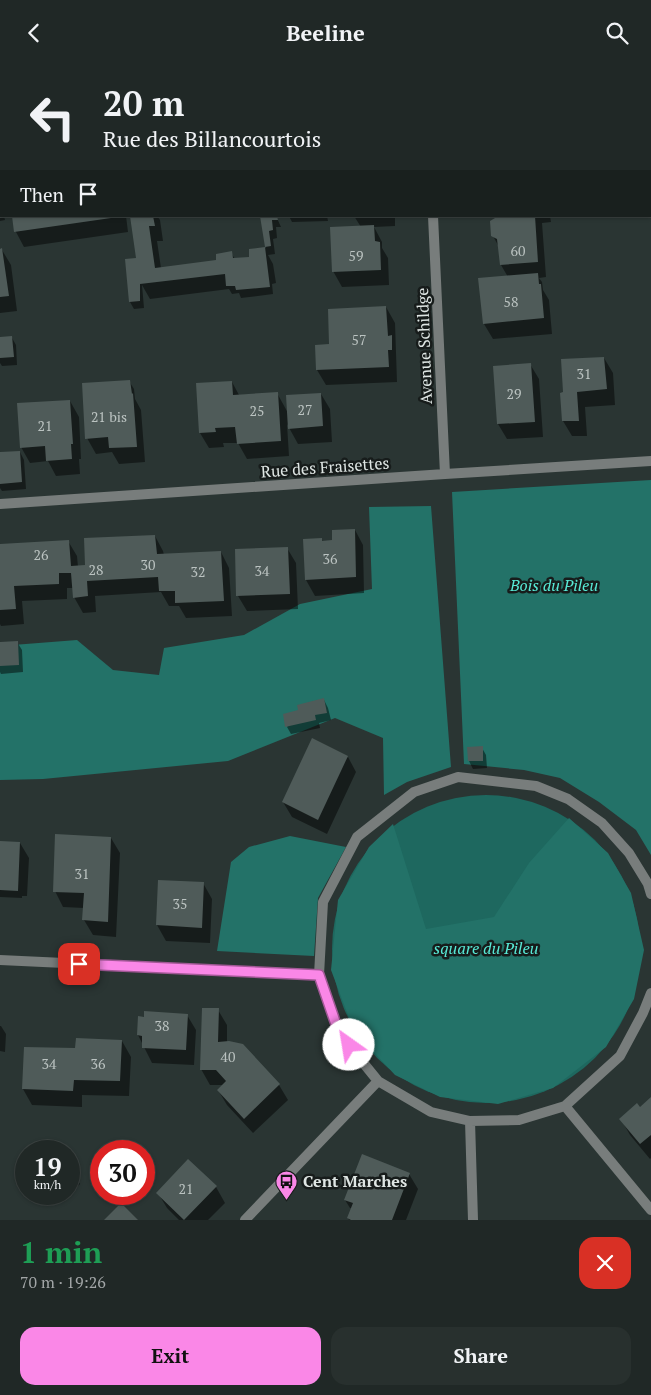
<!DOCTYPE html>
<html lang="en">
<head>
<meta charset="utf-8">
<style>
  :root { --surface:#202826; --page:#28302e; --text:#f1f3f6; --muted:#a2a6a7; --line:#3d4443; --accent:#fa87e7 }
  body { margin:0; font-family:"PT Serif",serif; background:var(--page); color:var(--text); height:100vh; display:flex; flex-direction:column; font-size:19px; white-space:nowrap }
  * { box-sizing:border-box; margin:0 }
  p { font-size:16px; color:var(--muted) }
  .icon { flex:none; width:28px; height:28px; fill:none; stroke:currentColor; stroke-width:2; stroke-linecap:round; stroke-linejoin:round }
  .map { position:relative; height:1155px; overflow:hidden }
  .panel { display:flex; flex-direction:column; background:var(--surface); flex:1 }
  .panel>* { flex:none }
  .banner { position:absolute; left:0px; top:0px; width:651px; height:152px; box-shadow:0 1px 4px #0004,0 0 0 1px var(--line); background:#202826; color:var(--text); overflow:hidden }
  .speed { position:absolute; left:15px; top:1075px; display:flex; gap:10px; font-size:25px; font-weight:700; text-align:center }
  .speed>* { display:grid; place-content:center; width:65px; height:65px; border-radius:50%; background:var(--surface); box-shadow:0 1px 4px #0004,0 0 0 1px var(--line); line-height:1 }
  .speed small { font-size:12px; font-weight:400 }
  .speed .limit { border:8px solid #d22; background:#fff; color:#111 }
  .pin { position:absolute; display:grid; place-items:center; width:42px; height:42px; color:#fff; margin:-21px; border-radius:10px; box-shadow:0 2px 8px #0006 }
  .me { position:absolute; width:55px; margin:-28px; rotate:328deg; stroke-linejoin:round; filter:drop-shadow(0 0 4px #0008) }
  .turn { display:flex; align-items:center; gap:18px; height:105px; padding:0 20px; font-size:22px }
  .turn .icon { width:65px; height:65px; stroke-width:2.5 }
  .turn b { display:block; font-size:35px; line-height:42px }
  .then { display:flex; align-items:center; height:48px; padding:0 20px; background:#0003; gap:10px; font-size:19px }
  .round { display:grid; place-items:center; flex:none; width:52px; height:52px; border-radius:15px; background:var(--page) }
  .summary { display:flex; align-items:center; justify-content:space-between; height:85px; padding:0 20px }
  h1 { font-size:30px; font-weight:700; line-height:38px; color:#1e9e55 }
  .button { display:flex; gap:10px; margin-top:auto; padding:10px 20px }
  .button a { flex:1; height:58px; border-radius:15px; background:var(--accent); color:#111; font-size:20px; font-weight:700; line-height:58px; text-align:center }
  .button a+a { background:var(--page); color:var(--text) }
  header { display:flex; justify-content:space-between; align-items:center; height:65px; padding:0 20px; background:var(--surface); font-size:22px; font-weight:700 }
  .map>svg:first-child { display:block }
</style>
</head>
<body>
<header><svg class="icon" aria-label="back" viewBox="0 0 24 24"><path d="M15 5l-7 7 7 7"/></svg>Beeline<svg class="icon" aria-label="search" viewBox="0 0 24 24"><circle cx="10" cy="10" r="6"/><path d="M15 15l6 6"/></svg></header>
<div class="map">
<svg width="651" height="1155" viewBox="0 0 651 1155">
  <rect width="100%" height="100%" fill="#2a3533"/>
  <path fill="#1e685f" d="M332 884a154 154 0 1 1 308 0a154 154 0 1 1-308 0Z"/>
  <path fill="#237268" d="M651,415V790L636,765L599,737L560,713L524,705L464,699L452,427Z
    M431,441L451,702L407,717L384,730L383,673L335,653L228,696L43,714L0,715V581L77,575L113,605L159,610L164,583L244,570L300,539L372,524L369,442Z
    M569,753L608,788L631,828L644,885L634,934L606,982L553,1023L498,1039L440,1032L395,1010L354,966L331,905L338,835L369,782L393,759L426,864L494,852L529,798Z
    M290,771L346,782L318,833L314,891L217,886L231,797L249,782Z"/>
  <path fill="#0007" d="M477,0H534V1H477Z
    M550,0H594V1H550Z
    M650,82H651V113H650Z
    M0,124L1,151H4L5,155L0,156Z
    M13,151H126L128,167L24,182L16,167Z
    M131,151H157L160,155L163,176H157L161,203L217,196L231,188L235,194L251,193L250,185L266,183L261,152L276,151L281,162H276L277,173L273,174L275,189L268,190L273,199L276,218L272,219L273,229L241,233L239,228L232,229L229,224L150,234L142,220L144,243L134,244L130,237L137,194Z
    M289,151H327L328,156L292,157Z
    M354,151H397V153H395V161L374,162L382,177V183L388,193L389,220L342,222L333,206L361,162Z
    M495,151H550L551,157L542,158L546,212L539,213L542,217L543,225L549,235L552,269L493,274L484,259L508,212L501,200L499,182L493,171L497,154Z
    M0,185H2L11,200L17,246L0,248Z
    M386,242L395,258L397,317L326,320L317,305L331,280Z
    M0,273H12L16,280L17,300L2,301L0,298Z
    M604,293L613,308L615,340L585,342L587,371H572L563,356L562,329Z
    M530,299L539,314L543,372L507,374L498,359Z
    M129,316L134,324L135,334L141,345L145,397L119,399L112,387L96,389L87,373Z
    M232,317L239,330L277,328L288,348L321,329L330,344L332,377L298,379L287,359L289,391L247,394L238,378H223L224,382L209,383L200,368Z
    M70,336L79,352L81,394H79L80,409L56,411L48,396L30,398L21,382Z
    M20,387L24,395L26,424L2,426L0,423V389Z
    M355,465L363,480L364,528L315,531L306,515L305,475L321,474L323,477H333Z
    M155,471L163,486L164,490L221,487L229,503L232,551L186,553L179,541H169L161,527L95,531L96,547L83,548L74,532L73,523H67V534L22,536L24,559L1,561L0,559V481L68,476L77,491L78,502L87,501Z
    M287,483L296,498L298,544L247,546L238,531Z
    M17,577L22,585L23,607L1,609L0,607V579Z
    M324,635L328,643L331,655L319,658L320,663L291,669L287,662L299,646Z
    M482,683L486,690L487,703L473,704L469,696V684Z
    M348,692L356,707L327,769L292,752L283,737Z
    M111,773L120,788L116,872L93,870L84,855V843L63,842L55,826Z
    M0,777L20,778L29,793L27,831H22V833L0,832Z
    M159,816L203,818L212,834L210,878L166,876L157,860Z
    M218,945L227,960V977L242,980L279,1020L288,1035L253,1068L227,1040L218,1025L223,1020H210L201,1004Z
    M187,950L196,965L194,1000L152,998L138,970Z
    M0,961H1L6,969L5,987L0,986Z
    M122,976L131,992L129,1031L82,1030V1042L32,1040L23,1024L25,983L77,985Z
    M651,1034V1093L650,1094L630,1070L621,1054L640,1043Z
    M69,1106L75,1112L80,1119L62,1137L53,1129H69Z
    M409,1109L418,1124L406,1155H349L348,1153L352,1143H350L345,1135Z
    M216,1122L225,1138L208,1155H179L167,1143L158,1128Z"/>
  <path fill="#4f5b59" d="M12,151H118V152L14,167Z
    M130,151H153L155,161H149L155,203L216,195V189L232,186L233,193L249,192V184L265,182L270,222L236,225L235,221H226L225,209L140,219V236L129,237L125,194L136,193Z
    M260,151H277L278,155H272L273,165L269,166L271,181L265,182Z
    M495,151H535L538,197L500,200L497,174L491,171L490,156L495,153Z
    M374,160L375,176L380,177L381,205L332,207L330,162Z
    M2,183L9,231L0,232V184Z
    M538,208L539,219H541L544,253L483,259L478,213Z
    M386,241L388,271L392,270V285H388L389,302L316,305L315,280L329,279L328,244Z
    M12,271L14,292L0,293V272Z
    M604,292L607,324L577,327L579,356H562L560,328L563,327L561,294Z
    M531,298L535,357L497,359L493,301Z
    M130,315L132,329L133,328L137,382L109,383L108,372L85,374L82,318Z
    M232,316L233,330L278,327L281,376L237,379L235,362L215,363L216,367L199,368L196,318Z
    M321,328L323,361L288,364L286,330Z
    M70,335L73,379H71L72,394L46,396L45,381L20,383L17,338Z
    M20,386L22,417L0,419V387Z
    M355,464L356,512L305,515L303,474L322,473V476L332,475V465Z
    M155,470L157,489L221,486L224,536L175,538V526H159L158,512L87,516L88,531L73,533L71,508H59V519L14,521L16,544L0,545V479L69,475L71,501L85,500L84,473Z
    M288,482L290,529L236,531L235,484Z
    M18,576L19,600L0,601V577Z
    M324,633L327,648L315,650L316,655L285,662L283,649L298,645L297,640Z
    M312,673L348,691L318,755L282,737Z
    M483,681V696H468L467,682Z
    M55,769L111,772L108,857L82,855L84,828L53,827Z
    M0,776L20,777L18,826L0,825Z
    M158,815L204,817L202,863L156,860Z
    M202,943H219L218,977L229,976L243,979L280,1019L244,1054L217,1025L226,1016L216,1005H200Z
    M144,946L188,949L186,985L142,983V971L137,970L138,951L144,952Z
    M76,973L122,975L120,1016L74,1015L73,1026L22,1024L24,982L75,983Z
    M651,1032V1070L640,1079L619,1054L637,1038L640,1042Z
    M362,1089L410,1108L392,1155H351L347,1153L353,1138L344,1135Z
    M188,1094L217,1121L184,1155L156,1128Z
    M69,1104L76,1111L69,1118Z
    M121,1138L138,1155H104Z"/>
  <g fill="none" stroke-linecap="round" stroke-linejoin="round">
    <path stroke="#787d7c" stroke-width="10" d="M427,0V1
      M137,1L147,0
      M0,20H1
      M433,151L445,409
      M0,439L445,409L651,396
      M651,829L648,819L629,788L602,758L568,734L536,721L458,712L414,727L357,772L323,837L319,910L339,968L378,1016L431,1047L470,1056L519,1055L565,1041L620,991L643,948L651,928
      M0,895L319,910
      M565,1041L651,1145
      M470,1056L473,1155
      M245,1155L378,1016"/>
  </g>
  <g fill="none" stroke-linecap="round" stroke-linejoin="round">
    <defs>
      <path id="route" d="M79,899L319,910L339,968L349,980"/>
    </defs>
    <use href="#route" stroke="#a25896" stroke-width="12"/>
    <use href="#route" stroke="#fa87e7" stroke-width="9"/>
  </g>
  <defs>
    <symbol id="bus-pin" viewBox="-11 -11 22 30"><path d="M0 17L-7.5 6A9.5 9.5 0 1 1 7.5 6Z" fill="#fa87e7" stroke="#171c1b"/><path d="M-5-6H5V4H4V6H2V4H-2V6H-4V4H-5ZM-3.5-4V0h7V-4ZM-3.5 1.2v1.5H-2V1.2ZM2 1.2v1.5H3.5V1.2Z" fill="#111"/></symbol>
  </defs>
  <g fill-rule="evenodd">
    <use href="#bus-pin" x="274" y="1104" width="25" height="34"/>
  </g>
  <g text-anchor="middle" stroke-width="5" stroke-linejoin="round" paint-order="stroke">
    <g font-size="14" fill="#bbc3c1">
      <text x="518" y="191">60</text>
      <text x="356" y="196">59</text>
      <text x="511" y="242">58</text>
      <text x="359" y="280">57</text>
      <text x="584" y="314">31</text>
      <text x="514" y="334">29</text>
      <text x="305" y="350">27</text>
      <text x="257" y="351">25</text>
      <text x="109" y="357">21 bis</text>
      <text x="45" y="366">21</text>
      <text x="41" y="495">26</text>
      <text x="330" y="499">36</text>
      <text x="148" y="505">30</text>
      <text x="96" y="510">28</text>
      <text x="262" y="511">34</text>
      <text x="198" y="512">32</text>
      <text x="82" y="814">31</text>
      <text x="180" y="844">35</text>
      <text x="162" y="966">38</text>
      <text x="228" y="997">40</text>
      <text x="49" y="1004">34</text>
      <text x="98" y="1004">36</text>
      <text x="186" y="1129">21</text>
    </g>
    <g font-size="16" fill="#dfe6e4" stroke="#171c1b">
      <text transform="translate(424 281) rotate(-92)" y="6">Avenue Schildge</text>
      <text transform="translate(325 402) rotate(-4)" y="6">Rue des Fraisettes</text>
    </g>
    <g font-size="16" font-style="italic" fill="#58e9d6" stroke="#171c1b">
      <text x="554" y="526">Bois du Pileu</text>
      <text x="486" y="889">square du Pileu</text>
    </g>
    <g font-size="16" font-weight="bold" fill="#dfe6e4" stroke="#171c1b" text-anchor="start">
      <text x="303" y="1122">Cent Marches</text>
    </g>
  </g>
</svg>
<div class="speed"><div>19<small>km/h</small></div><div class="limit">30</div></div>
<div class="pin" style="left:79px;top:899px;background:#d93025"><svg class="icon" aria-label="arrive" viewBox="0 0 24 24"><path d="M6 21V4h12l-3 4 3 4H6"/></svg></div>
<svg class="me" style="left:349px;top:980px" viewBox="-20 -20 40 40"><circle r="19" fill="#fff"/><path d="M0-13L10 11 0 6-10 11z" fill="#fa87e7"/></svg>
<div class="banner">
<div class="turn"><svg class="icon" aria-label="left" viewBox="0 0 24 24"><path d="M17 20v-9H6M10 6l-5 5 5 5"/></svg><div><b>20 m</b>Rue des Billancourtois</div></div>
<div class="then">Then<svg class="icon" aria-label="arrive" viewBox="0 0 24 24"><path d="M6 21V4h12l-3 4 3 4H6"/></svg></div>
</div>
</div>
<section class="panel">
<div class="summary"><div><h1>1 min</h1><p>70 m · 19:26</p></div><a class="round" style="background:#d93025;color:#fff"><svg class="icon" aria-label="close" viewBox="0 0 24 24"><path d="M6 6l12 12M18 6L6 18"/></svg></a></div>
<div class="button"><a>Exit</a><a>Share</a></div>
</section>
</body>
</html>
